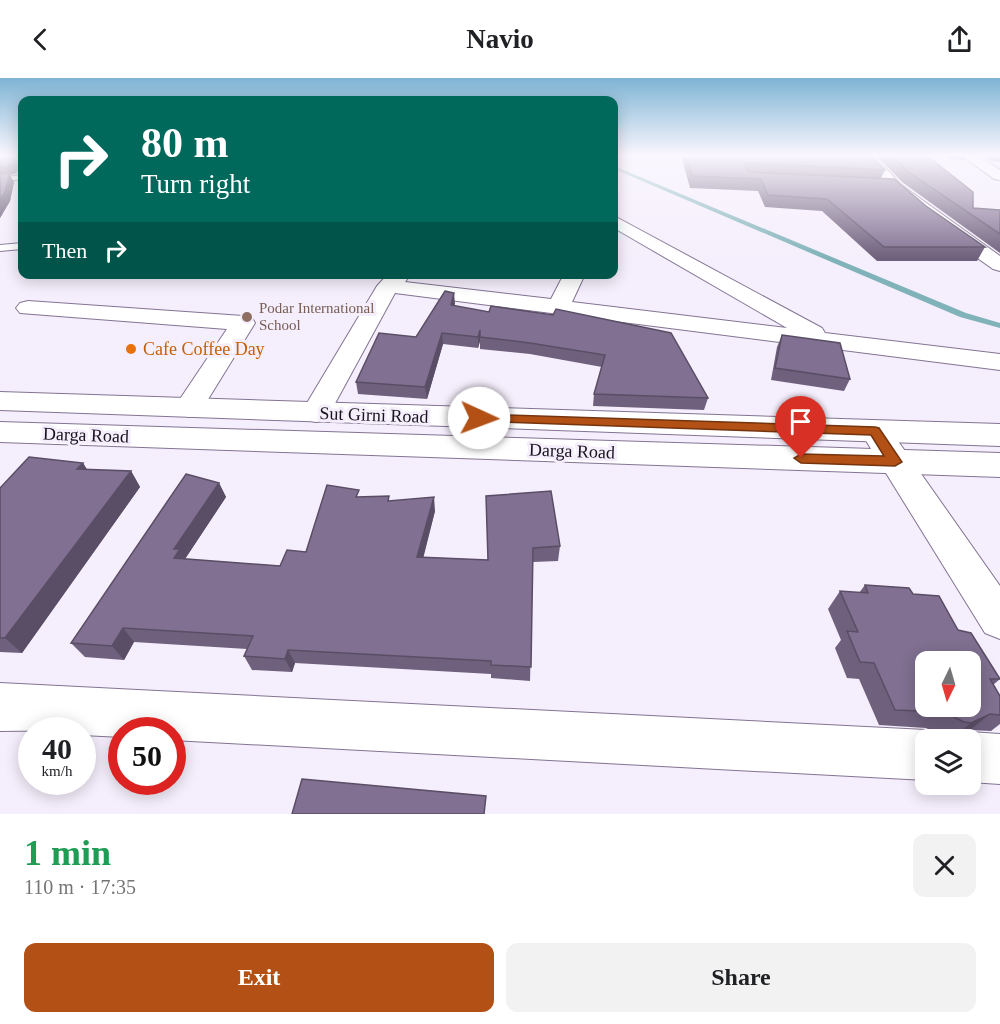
<!DOCTYPE html>
<html lang="en">
<head>
<meta charset="utf-8">
<style>
  :root { --surface:#fff; --page:#f2f2f2; --text:#202124; --muted:#757577; --accent:#b25015 }
  body { margin:0; font-family:Georgia,serif; background:var(--page); color:var(--text); height:100vh; display:flex; flex-direction:column; font-size:22px; white-space:nowrap }
  * { box-sizing:border-box; margin:0 }
  p { font-size:20px; color:var(--muted) }
  .icon { flex:none; width:33px; height:33px; fill:none; stroke:currentColor; stroke-width:2; stroke-linecap:round; stroke-linejoin:round }
  .map { position:relative; height:736px; overflow:hidden }
  .side { display:flex; flex-direction:column; background:var(--surface); flex:1 }
  .side>* { flex:none }
  .banner { position:absolute; left:18px; top:18px; width:600px; height:183px; border-radius:12px; box-shadow:0 3px 15px #0003; background:#00695c; color:#fff; overflow:hidden }
  .needle { width:39px; rotate:185deg }
  .fabs { position:absolute; left:915px; top:573px; display:grid; gap:12px }
  .fabs a { display:grid; place-items:center; width:66px; height:66px; border-radius:12px; background:var(--surface); box-shadow:0 3px 15px #0003; font-size:30px }
  .speed { position:absolute; left:18px; top:639px; display:flex; gap:12px; font-size:30px; font-weight:700; text-align:center }
  .speed>* { display:grid; place-content:center; width:78px; height:78px; border-radius:50%; background:var(--surface); box-shadow:0 3px 15px #0003; line-height:1 }
  .speed small { font-size:15px; font-weight:400 }
  .speed .limit { border:9px solid #d22; background:#fff; color:#111 }
  .pin { position:absolute; display:grid; place-items:center; width:51px; height:51px; color:#fff; margin:-62px -26px; border-radius:50% 50% 50% 0; rotate:-45deg; box-shadow:0 0 6px #0007 }
  .pin .icon { rotate:45deg }
  .me { position:absolute; width:66px; margin:-33px; rotate:92deg; stroke-linejoin:round; filter:drop-shadow(0 0 4px #0008) }
  .turn { display:flex; align-items:center; gap:21px; height:126px; padding:0 24px; font-size:27px }
  .turn .icon { width:78px; height:78px; stroke-width:2.5 }
  .turn b { display:block; font-size:42px; line-height:51px }
  .then { display:flex; align-items:center; height:57px; padding:0 24px; background:#0003; gap:12px; font-size:22px }
  .round { display:grid; place-items:center; flex:none; width:63px; height:63px; border-radius:12px; background:var(--page) }
  .summary { display:flex; align-items:center; justify-content:space-between; height:102px; padding:0 24px }
  h1 { font-size:36px; font-weight:700; line-height:45px; color:#1e9e55 }
  .button { display:flex; gap:12px; margin-top:auto; padding:12px 24px }
  .button a { flex:1; height:69px; border-radius:12px; background:var(--accent); color:#fff; font-size:24px; font-weight:700; line-height:69px; text-align:center }
  .button a+a { background:var(--page); color:var(--text) }
  header { display:flex; justify-content:space-between; align-items:center; height:78px; padding:0 24px; background:var(--surface); font-size:27px; font-weight:700 }
  .map>svg:first-child { display:block }
</style>
</head>
<body>
<header><svg class="icon" aria-label="back" viewBox="0 0 24 24"><path d="M15 5l-7 7 7 7"/></svg>Navio<svg class="icon" aria-label="share" viewBox="0 0 24 24"><path d="M12 15V3M7 8l5-5 5 5M5 13v7h14v-7"/></svg></header>
<div class="map">
<svg width="1000" height="736" viewBox="0 0 1000 736">
  <rect width="100%" height="100%" fill="#f5eefc"/>
  <g fill="none" stroke-linecap="round" stroke-linejoin="round">
    <path fill="#80b3b9" fill-rule="evenodd" d="M614,88L966,235L1000,245V250L960,239L614,91Z"/>
    <defs>
      <path id="service" d="M22,97V101L0,104V100Z
        M22,165V171L0,173V167Z"/>
      <path id="minor" d="M860,77H874L900,106L1000,178V193L993,191C945,157 895,125 860,77Z
        M961,77H977L1000,92V102L994,101Z
        M614,138L822,250L825,255L1000,276V292L395,215L326,342L316,344L306,342L301,335L377,208L388,196H411L405,204L551,221L564,196H585L572,224L787,250L614,150Z
        M28,223L243,238L252,240L255,245L199,336L189,339L179,336L174,330L227,251L20,235L16,230L20,225Z
        M875,343L886,346L1000,508V561L985,555L860,353L864,346Z
        M0,605L926,652L945,662H926V702L172,662V652H122V659L82,657V652L0,653Z
        M970,654L1000,656V706L970,704V662H952Z"/>
      <path id="secondary" d="M0,314L1000,346V368L0,332Z
        M0,344L1000,375V399L0,364Z"/>
    </defs>
    <use href="#service" stroke="#837492" stroke-width="2"/>
    <use href="#minor" stroke="#837492" stroke-width="2"/>
    <use href="#secondary" stroke="#837492" stroke-width="2"/>
    <use href="#service" fill="#fff" fill-rule="evenodd"/>
    <use href="#minor" fill="#fff" fill-rule="evenodd"/>
    <use href="#secondary" fill="#fff" fill-rule="evenodd"/>
  </g>
  <path fill="#6f607d" d="M0,77H22V93H17V95L10,97L14,104L10,123L0,140Z
    M681,77H871L885,92L881,100L926,128L985,169L977,183H877L822,133L765,129L758,113L690,110Z
    M876,77H926L973,130L1000,132V175L902,104Z
    M949,77H967L964,82L948,81Z
    M980,77H1000V84L991,83Z
    M454,215V228L489,234L491,228L708,320L704,332L593,328L594,316L602,289L530,276L480,271V263L478,270L443,266L427,321L358,316L356,304L416,259Z
    M782,257L850,301L844,313L771,302L777,269Z
    M83,385L87,392L131,393L140,409L22,575L0,574V410Z
    M219,405L226,419L185,481L280,488L306,474L360,419L390,423L435,433L423,479L488,482L486,418L560,468L558,483L533,484L530,603L491,600V596L295,585L292,594L252,592L244,578L247,571L134,564L124,582L85,579L71,565Z
    M865,507L913,516L958,552L1000,601L993,607L1000,618V646L991,653L970,652L951,660H945L926,650L879,647L859,601L847,600L835,570L841,562L828,531L840,513L859,515Z"/>
  <path fill="#5a4e66" d="M13,84L17,93V95L10,97L14,104L10,123L0,140V89Z
    M454,215L455,226L451,238V227Z
    M480,252V263L478,270V259Z
    M442,255L443,266L427,321L425,309Z
    M83,385L93,401L77,391Z
    M131,393L140,409L22,575L5,560Z
    M219,405L226,419L185,481L174,480V471Z
    M434,419L435,433L420,493L417,479Z
    M123,550L134,564L124,582L112,568Z
    M288,572L295,585L292,594L285,581Z
    M990,636L970,652L951,660L971,645Z"/>
  <path fill="#817091" stroke="#5a4e66" stroke-width="1.5" fill-rule="evenodd" d="M0,77H22V85L13,84L12,87L0,89Z
    M686,77H792L799,78V77H871L885,92L746,85L744,87L749,94L894,101L926,128L985,169H884L827,121L768,117L761,101L692,98Z
    M891,77H926L973,114V130L1000,132V156L907,93Z
    M10,95L5,114L0,121V96Z
    M445,213L454,215L451,227L489,234L491,228L553,237L556,231L671,255L708,320L594,316L605,277L530,265L480,259V252L478,259L442,255L425,309L356,304L379,255L416,259Z
    M782,257L840,265L850,301L775,290Z
    M29,379L83,385L77,391L131,393L5,560H0V410Z
    M186,396L219,405L174,471H180L174,480L280,488L287,472L306,474L327,407L359,412L356,419L389,418L388,423L434,419L417,479L488,482L486,418L551,413L560,468L533,470L531,589L491,587V583L288,572L285,581L244,578L253,558L123,550L112,568L71,565Z
    M865,507L909,510L913,516L939,518L958,552L971,555L1000,601H990L1000,618V637L990,636L971,645L964,644L944,634L895,632L874,585L860,584L847,553L858,554L840,513L868,515ZM926,584H970V628H926Z
    M302,701L486,718L484,736H292Z"/>
  <linearGradient id="sky" x2="0" y2="1"><stop stop-color="#7eb4d5"/><stop offset="0.43" stop-color="#faf7fe"/><stop offset="1" stop-color="#faf7fe" stop-opacity="0"/></linearGradient>
  <rect width="1000" height="180" fill="url(#sky)"/>
  <path fill="#b25015" stroke="#74340e" stroke-width="1.5" d="M479,336L875,349L879,350L902,384L895,388L801,385L794,380L801,376L884,378L871,357L475,343L473,340L475,337Z"/>
  <circle fill="#8d6e63" stroke="#f5eefc" stroke-width="2" cx="247" cy="239" r="6"/>
  <circle fill="#e8710a" stroke="#f5eefc" stroke-width="2" cx="131" cy="271" r="6"/>
  <g text-anchor="middle" stroke-width="6" stroke-linejoin="round" paint-order="stroke">
    <g font-size="15" fill="#785e54" stroke="#f5eefc" text-anchor="start">
      <text x="259" y="235">Podar International<tspan x="259" dy="17">School</tspan></text>
    </g>
    <g font-size="18" fill="#c56008" stroke="#f5eefc" text-anchor="start">
      <text x="143" y="277">Cafe Coffee Day</text>
    </g>
    <g font-size="18" fill="#19131e" stroke="#f5eefc">
      <text transform="translate(374 337) rotate(2)" y="6">Sut Girni Road</text>
      <text transform="translate(86 357) rotate(2)" y="6">Darga Road</text>
      <text transform="translate(572 373) rotate(2)" y="6">Darga Road</text>
    </g>
  </g>
</svg>
<div class="fabs">
<a><svg class="needle" viewBox="-14 -14 28 28"><path d="M0-13l5 13h-10z" fill="#e53935"/><path d="M0 13l5-13h-10z" fill="#757577"/></svg></a>
<a><svg class="icon" aria-label="layers" viewBox="0 0 24 24"><path d="M12 4l9 5-9 5-9-5zM3 14l9 5 9-5"/></svg></a>
</div>
<div class="speed"><div>40<small>km/h</small></div><div class="limit">50</div></div>
<div class="pin" style="left:801px;top:380px;background:#d93025"><svg class="icon" aria-label="arrive" viewBox="0 0 24 24"><path d="M6 21V4h12l-3 4 3 4H6"/></svg></div>
<svg class="me" style="left:479px;top:340px" viewBox="-20 -20 40 40"><circle r="19" fill="#fff"/><path d="M0-13L10 11 0 6-10 11z" fill="#b25015"/></svg>
<div class="banner">
<div class="turn"><svg class="icon" aria-label="right" viewBox="0 0 24 24"><path d="M7 20v-9h11M14 6l5 5-5 5"/></svg><div><b>80 m</b>Turn right</div></div>
<div class="then">Then<svg class="icon" aria-label="right" viewBox="0 0 24 24"><path d="M7 20v-9h11M14 6l5 5-5 5"/></svg></div>
</div>
</div>
<section class="side">
<div class="summary"><div><h1>1 min</h1><p>110 m · 17:35</p></div><a class="round"><svg class="icon" aria-label="close" viewBox="0 0 24 24"><path d="M6 6l12 12M18 6L6 18"/></svg></a></div>
<div class="button"><a>Exit</a><a>Share</a></div>
</section>
</body>
</html>
